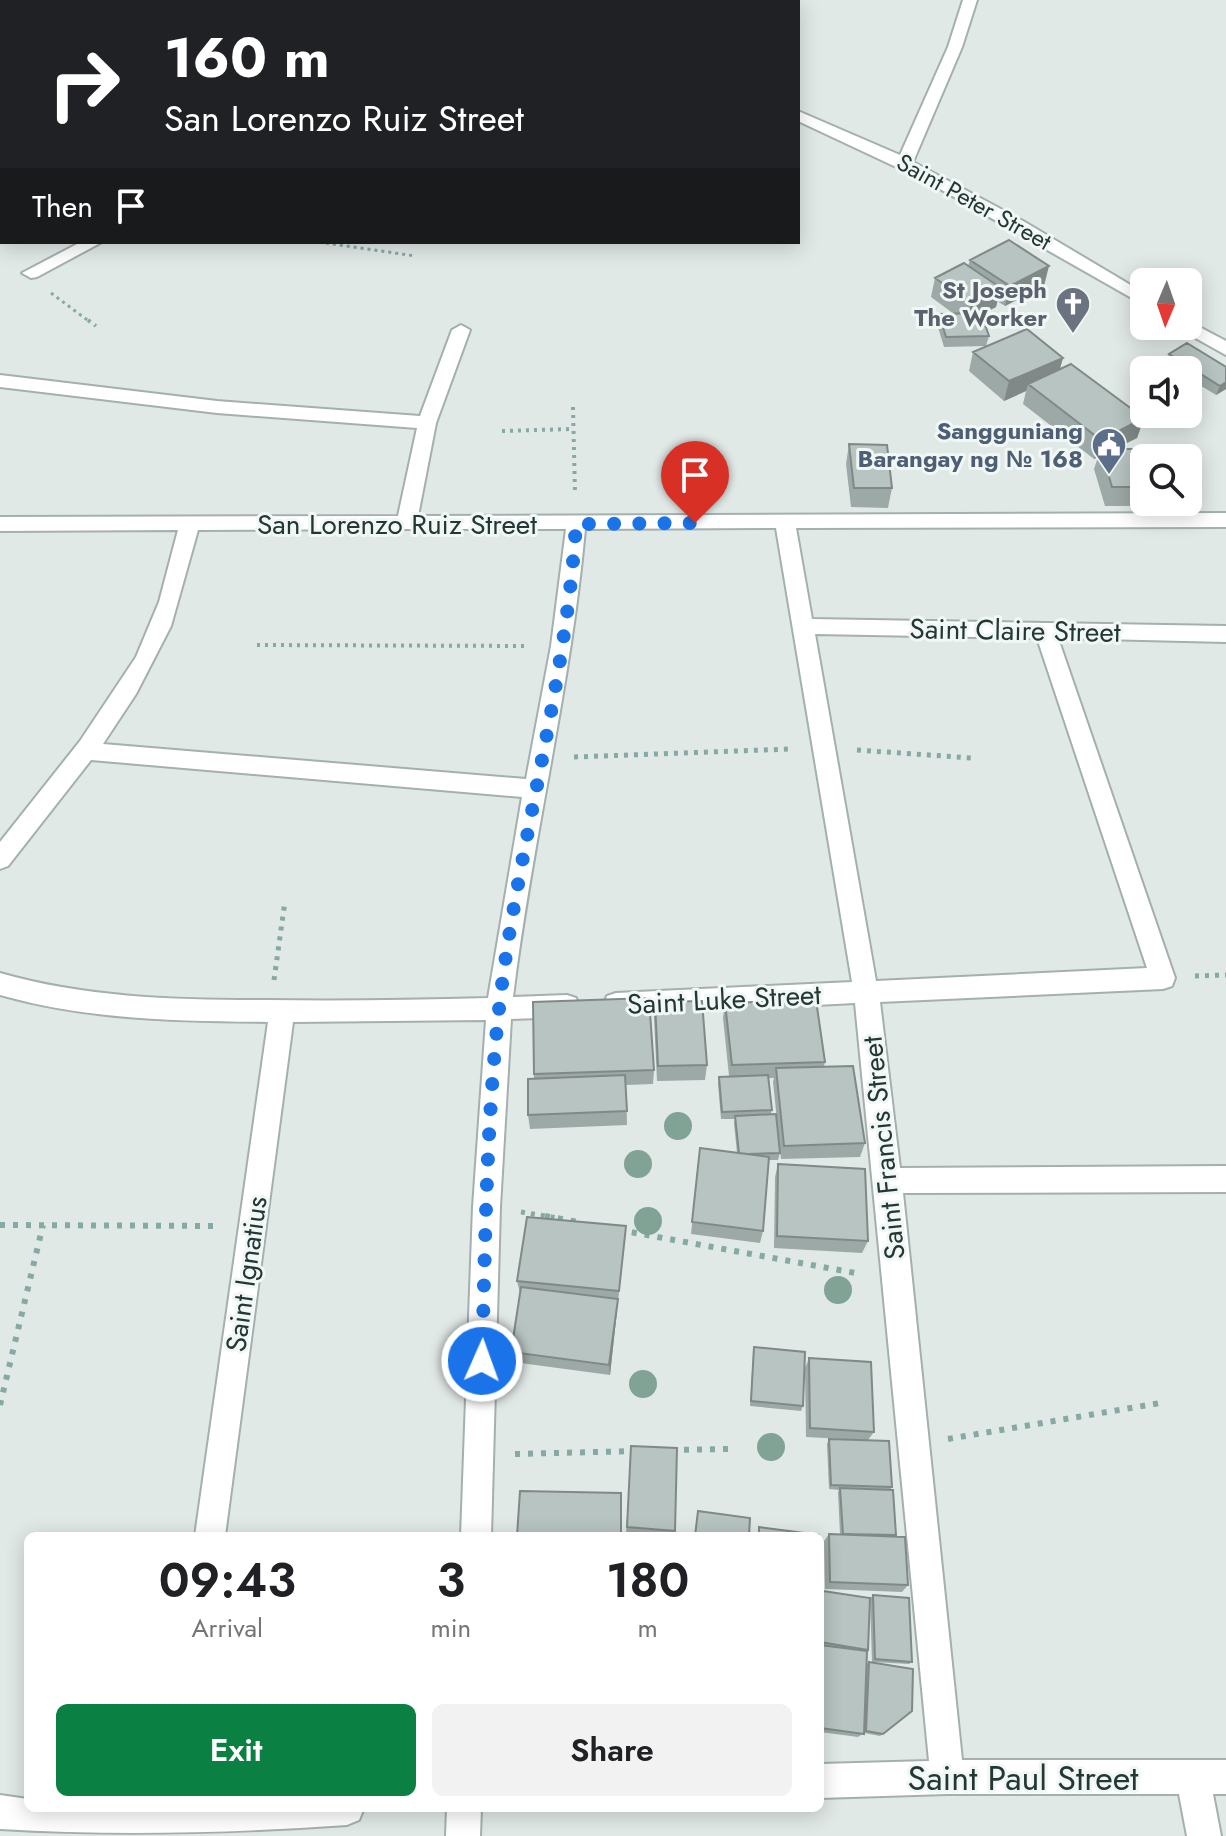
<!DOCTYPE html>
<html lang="en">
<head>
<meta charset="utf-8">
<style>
  :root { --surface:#fff; --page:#f2f2f2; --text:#202124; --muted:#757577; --accent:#0b8043 }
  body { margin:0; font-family:Jost,sans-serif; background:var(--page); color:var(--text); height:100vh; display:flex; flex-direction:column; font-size:30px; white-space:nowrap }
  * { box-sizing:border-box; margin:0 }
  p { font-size:26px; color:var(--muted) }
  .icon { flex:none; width:44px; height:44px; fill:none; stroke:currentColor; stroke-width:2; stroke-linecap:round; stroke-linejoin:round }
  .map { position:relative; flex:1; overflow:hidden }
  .panel { position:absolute; left:24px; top:1532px; width:800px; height:280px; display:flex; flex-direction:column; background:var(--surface); border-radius:12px; box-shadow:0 4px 20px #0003 }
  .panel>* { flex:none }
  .guide { position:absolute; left:0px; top:0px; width:800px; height:244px; box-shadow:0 4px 20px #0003; background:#202124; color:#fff; overflow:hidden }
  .needle { width:52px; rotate:182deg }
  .controls { position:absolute; left:1130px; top:268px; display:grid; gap:16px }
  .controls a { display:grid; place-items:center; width:72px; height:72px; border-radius:12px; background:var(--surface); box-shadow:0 4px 20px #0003; font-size:40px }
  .pin { position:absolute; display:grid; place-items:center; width:68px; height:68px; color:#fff; margin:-82px -34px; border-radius:50% 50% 50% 0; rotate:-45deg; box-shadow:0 0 8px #0007 }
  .pin .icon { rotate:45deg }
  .me { position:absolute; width:88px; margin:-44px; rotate:2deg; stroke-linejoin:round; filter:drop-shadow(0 0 6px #0008) }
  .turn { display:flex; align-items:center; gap:28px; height:168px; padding:0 32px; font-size:36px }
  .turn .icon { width:104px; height:104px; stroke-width:2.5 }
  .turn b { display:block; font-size:56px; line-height:68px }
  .then { display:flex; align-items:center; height:76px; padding:0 32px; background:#0003; gap:16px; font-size:30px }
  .eta { display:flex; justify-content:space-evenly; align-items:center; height:136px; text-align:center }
  .eta b { font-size:48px; font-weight:600; line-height:56px }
  .primary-button { display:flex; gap:16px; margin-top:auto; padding:16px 32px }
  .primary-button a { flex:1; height:92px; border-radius:12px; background:var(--accent); color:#fff; font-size:32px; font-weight:600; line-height:92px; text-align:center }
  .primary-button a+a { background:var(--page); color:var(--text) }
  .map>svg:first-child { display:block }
</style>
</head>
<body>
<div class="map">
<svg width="1226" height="1836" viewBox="0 0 1226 1836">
  <rect width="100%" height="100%" fill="#e1e9e7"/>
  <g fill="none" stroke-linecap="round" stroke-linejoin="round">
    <defs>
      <path id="minor" d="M418,0H438L439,2H419Z
        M473,0H487V2H473Z
        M963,0H977L962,47L913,162L1023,221L1144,293V305L926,181L798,121V111L900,155L948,47Z
        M81,242H102L37,277L31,278L22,273Z
        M1188,321L1226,341V355L1181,330L1178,326H1188Z
        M461,325L470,330L436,423L418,516L1226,513V527L796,528L812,619L1226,626V642L1058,638L1175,978L1172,986L1163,989L880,1002L900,1168L1226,1166V1192L903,1193L962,1760H1226V1794H1213L1221,1836H1187L1179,1794H947L820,1798V1764L929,1761L855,1003L616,1015L607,1012L604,1004L607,996L616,993L852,982L776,528L585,529C571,687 532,840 513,997L567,995L576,998L579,1006L576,1014L567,1017L511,1019L500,1207L491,1536H461L473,1207L486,1020L293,1022L225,1536H195L268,1022C177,1021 88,1020 0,995V973C87,998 177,1000 267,1000C341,1001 414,1000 488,998L522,797L91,760L8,866L0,869V842L80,741L136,657L159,602L178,530L0,531V517L398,516L417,428L217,413L0,387V375L217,401L420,416L452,330ZM411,529H566L551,646L526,779L103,744L136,694L171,626L198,530ZM815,634L1037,638L1147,968L876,981Z
        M0,1795L28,1799V1808H364L359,1820L347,1825C231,1833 116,1836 0,1829Z
        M447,1808H481L480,1836H446Z"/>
    </defs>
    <use href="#minor" stroke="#a4b0ae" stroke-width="4"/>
    <path stroke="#85a9a4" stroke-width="3" stroke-dasharray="3 4" stroke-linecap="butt" d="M116,0L119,2
      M59,2L63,0
      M218,2L222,0
      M319,242L415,256
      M51,293L90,322"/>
    <path stroke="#85a9a4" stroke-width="4" stroke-dasharray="3 5" stroke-linecap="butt" d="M88,320L96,326
      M573,407L575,494
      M502,431L573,429
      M257,645L529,646"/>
    <path stroke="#85a9a4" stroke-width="5" stroke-dasharray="4 6" stroke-linecap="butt" d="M857,750L972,758
      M574,757L791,749
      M1195,976L1226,975
      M274,980L285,901
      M521,1212L557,1218"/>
    <path stroke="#85a9a4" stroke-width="6" stroke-dasharray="5 8" stroke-linecap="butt" d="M545,1216L578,1222
      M0,1225L219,1226
      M619,1230L861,1274
      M0,1405L43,1225
      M948,1439L1160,1403
      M671,1450L730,1449
      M515,1454L637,1451"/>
    <use href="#minor" fill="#fff" fill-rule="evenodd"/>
  </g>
  <g fill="#81a395">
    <circle cx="678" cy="1126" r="14"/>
    <circle cx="638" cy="1164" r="14"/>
    <circle cx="648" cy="1221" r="14"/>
    <circle cx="838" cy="1290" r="14"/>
    <circle cx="643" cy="1384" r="14"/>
    <circle cx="771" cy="1447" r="14"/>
  </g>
  <path fill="#9da9a6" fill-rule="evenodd" d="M970,260L1044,286L1005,306L997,301L996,307L982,314L989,336L986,346L944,347L937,324L939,314H954L931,297L935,278L968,266Z
    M1027,329L1063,358L1060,369L1071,364L1144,418L1137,438L1114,449H1189L1201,486L1193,506H1105L1094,469L1098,457L1094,459L1023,404L1026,391L1004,401L969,371L973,352ZM1144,458H1188V502H1144Z
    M1169,354L1226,389L1216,395L1188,378V370H1176L1166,364Z
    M849,444L892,488L888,508L851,507L846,464Z
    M533,1002L654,1070L653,1084L626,1085L627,1125L530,1129L528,1115L534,1078Z
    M655,1002L707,1065L705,1080L657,1081L654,1018Z
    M725,1003L825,1062L824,1066L865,1143L860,1157L781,1159L773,1082L774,1078H768L772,1110L771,1114L780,1153L778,1160H769L763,1231L760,1243L691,1234L700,1148L737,1153L734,1123L735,1119H721L718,1084L719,1077L729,1076L723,1018Z
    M778,1164L868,1241L862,1253L774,1248L775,1177Z
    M625,1238L610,1375L513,1362L511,1352L520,1293L517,1281Z
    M754,1347L803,1406L801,1411L750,1406L753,1353Z
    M809,1358L874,1432L868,1440L892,1487L890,1490L896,1535L895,1536L908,1585L902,1592L825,1589L824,1541L829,1534H840L838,1492L839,1490L829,1489L827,1444L829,1439L863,1440L806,1437L805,1368Z
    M631,1446L675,1531L674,1536L626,1534Z
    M823,1591L868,1650L866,1651V1664L869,1662L883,1734L880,1736L864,1733L858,1737L820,1732V1594Z
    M873,1595L912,1662L909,1664L872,1662L870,1598Z"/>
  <path fill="#808987" d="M1049,266L1044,286L1005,306L1010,286Z
    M1001,288L996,307L967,322L971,303Z
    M1063,358L1057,378L1028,384L1026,391L1004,401L1009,381Z
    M1226,382V389L1216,395L1220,386Z
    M1144,418L1137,438L1103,455L1101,449L1098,457L1094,459L1101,440Z
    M618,1299L617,1310L610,1375L609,1365Z"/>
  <path fill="#b7c4c1" stroke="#808987" stroke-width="2" d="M1009,240L1049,266L1010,286L970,260Z
    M964,263L1001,288L971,303L935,278Z
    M981,313L989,336L946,337L939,314Z
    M1027,329L1063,358L1009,381L973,352Z
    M1187,343L1226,367V382L1220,386L1169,354Z
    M1071,364L1144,418L1101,440L1028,384Z
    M849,444L887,445L892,488H854Z
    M1101,449H1189L1201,486H1188V458H1144V487H1112Z
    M649,998L654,1070L534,1074L533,1002Z
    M816,1000L825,1062L732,1065L725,1003Z
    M702,1001L707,1065L658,1066L655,1002Z
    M853,1066L865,1143L784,1146L776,1068Z
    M625,1075L627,1111L528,1115V1079Z
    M768,1075L772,1110L722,1112L719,1077Z
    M776,1114L780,1153L748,1154L739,1153L735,1116Z
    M700,1148L769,1157L763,1231L692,1222Z
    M778,1164L865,1169L868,1241L777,1236Z
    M527,1217L626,1226L619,1291L517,1281Z
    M521,1287L618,1299L609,1365L511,1352Z
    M754,1347L805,1352L803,1406L751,1401Z
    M809,1358L871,1362L874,1432L810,1428Z
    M829,1439L889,1441L892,1487L831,1485Z
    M631,1446L677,1448L675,1531L627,1527Z
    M840,1488L893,1490L896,1535L843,1534Z
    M520,1491L621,1493V1536H517Z
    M698,1511L750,1518L749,1536H695Z
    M759,1527L819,1535V1536H759Z
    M829,1534L905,1537L908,1585L830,1582Z
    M823,1591L870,1598L868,1650L820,1642Z
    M873,1595L909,1598L912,1662L875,1659Z
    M820,1645L867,1651L864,1734L820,1728Z
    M869,1662L913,1669L912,1711L883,1734L866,1731Z"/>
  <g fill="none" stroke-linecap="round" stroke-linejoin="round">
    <path stroke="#1a73e8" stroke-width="14" stroke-dasharray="0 25.2" d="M482,1361C486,1224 486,1085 507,949C529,807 567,667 576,524L695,523"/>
  </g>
  <defs>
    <symbol id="church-pin" viewBox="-11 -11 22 30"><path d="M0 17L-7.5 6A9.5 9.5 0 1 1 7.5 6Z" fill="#6b7280" stroke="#f1f7f5"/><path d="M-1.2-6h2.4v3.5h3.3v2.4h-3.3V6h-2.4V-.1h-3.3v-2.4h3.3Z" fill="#fff"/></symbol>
    <symbol id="civic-pin" viewBox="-11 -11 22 30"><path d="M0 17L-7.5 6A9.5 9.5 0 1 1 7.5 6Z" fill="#5c6f8a" stroke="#f1f7f5"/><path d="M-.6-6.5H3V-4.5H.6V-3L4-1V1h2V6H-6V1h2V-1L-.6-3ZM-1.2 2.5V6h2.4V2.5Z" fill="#fff"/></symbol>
  </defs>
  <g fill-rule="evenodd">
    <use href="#church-pin" x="1053" y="284" width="40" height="54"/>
    <use href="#civic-pin" x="1089" y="425" width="40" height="54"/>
  </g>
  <g text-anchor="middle" stroke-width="6" stroke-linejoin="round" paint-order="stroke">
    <g font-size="24" fill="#233836" stroke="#f1f7f5">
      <text transform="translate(974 202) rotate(29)" y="8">Saint Peter Street</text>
    </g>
    <g font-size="24" font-weight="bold" fill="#5b616d" stroke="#f1f7f5" text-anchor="end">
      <text x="1047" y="298">St Joseph<tspan x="1047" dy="28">The Worker</tspan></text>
    </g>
    <g font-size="24" font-weight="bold" fill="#4e5e75" stroke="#f1f7f5" text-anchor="end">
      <text x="1083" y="439">Sangguniang<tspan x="1083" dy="28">Barangay ng № 168</tspan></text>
    </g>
    <g font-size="28" fill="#233836" stroke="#f1f7f5">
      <text x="397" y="534">San Lorenzo Ruiz Street</text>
      <text transform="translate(1015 630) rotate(1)" y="10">Saint Claire Street</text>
      <text transform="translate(724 999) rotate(-3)" y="10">Saint Luke Street</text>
      <text transform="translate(883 1148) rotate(-96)" y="10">Saint Francis Street</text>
      <text transform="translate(246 1274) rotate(-82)" y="10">Saint Ignatius</text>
    </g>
    <g font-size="34" fill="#233836" stroke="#f1f7f5">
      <text x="1023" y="1790">Saint Paul Street</text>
    </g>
  </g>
</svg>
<div class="controls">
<a><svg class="needle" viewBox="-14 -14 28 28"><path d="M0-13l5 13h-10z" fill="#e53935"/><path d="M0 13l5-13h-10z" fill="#757577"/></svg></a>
<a><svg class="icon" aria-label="sound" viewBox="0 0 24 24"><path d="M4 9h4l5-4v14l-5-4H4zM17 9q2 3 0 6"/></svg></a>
<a><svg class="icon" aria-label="search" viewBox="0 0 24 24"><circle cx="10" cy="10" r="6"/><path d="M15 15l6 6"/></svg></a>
</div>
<div class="pin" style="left:695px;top:523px;background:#d93025"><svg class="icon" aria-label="arrive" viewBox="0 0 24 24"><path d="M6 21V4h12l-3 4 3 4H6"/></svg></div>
<svg class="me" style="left:482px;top:1361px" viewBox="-20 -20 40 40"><circle r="17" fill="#1a73e8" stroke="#fff" stroke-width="3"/><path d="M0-11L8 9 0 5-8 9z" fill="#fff"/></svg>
<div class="guide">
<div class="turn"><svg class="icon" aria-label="right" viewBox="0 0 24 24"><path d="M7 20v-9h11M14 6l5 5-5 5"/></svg><div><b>160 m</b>San Lorenzo Ruiz Street</div></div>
<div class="then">Then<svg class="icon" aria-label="arrive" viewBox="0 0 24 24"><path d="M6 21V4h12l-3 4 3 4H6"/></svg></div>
</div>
<section class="panel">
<div class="eta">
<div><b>09:43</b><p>Arrival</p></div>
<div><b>3</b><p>min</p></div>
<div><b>180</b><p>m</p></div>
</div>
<div class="primary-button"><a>Exit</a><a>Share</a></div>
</section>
</div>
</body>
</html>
